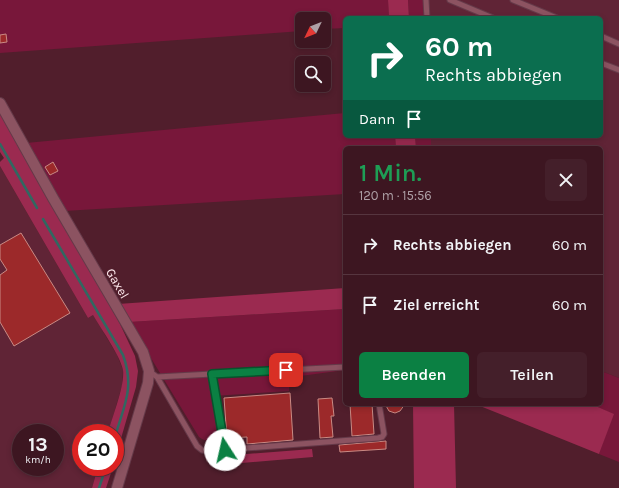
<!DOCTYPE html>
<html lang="de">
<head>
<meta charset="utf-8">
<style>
  :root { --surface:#3d1621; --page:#441f2a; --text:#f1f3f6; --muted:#ad9fa5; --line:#56353f; --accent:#0b8043 }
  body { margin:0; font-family:Karla,sans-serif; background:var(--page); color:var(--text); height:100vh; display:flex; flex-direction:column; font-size:15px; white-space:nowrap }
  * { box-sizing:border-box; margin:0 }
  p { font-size:13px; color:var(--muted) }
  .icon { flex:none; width:22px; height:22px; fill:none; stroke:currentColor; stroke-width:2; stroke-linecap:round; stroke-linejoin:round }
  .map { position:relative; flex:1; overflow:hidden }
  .side { position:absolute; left:343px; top:146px; width:260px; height:260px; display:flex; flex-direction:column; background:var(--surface); border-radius:6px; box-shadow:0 2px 6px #0003,0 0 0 1px var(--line) }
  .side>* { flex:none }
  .banner { position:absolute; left:343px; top:16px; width:260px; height:122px; border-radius:6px; box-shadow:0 2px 6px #0003,0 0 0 1px var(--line); background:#0b6e4f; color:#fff; overflow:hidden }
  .needle { width:26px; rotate:227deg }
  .controls { position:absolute; left:295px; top:12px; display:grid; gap:8px }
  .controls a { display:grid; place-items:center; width:36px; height:36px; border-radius:6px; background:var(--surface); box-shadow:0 2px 6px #0003,0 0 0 1px var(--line); font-size:20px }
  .speed { position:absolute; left:12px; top:424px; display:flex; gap:8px; font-size:20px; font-weight:700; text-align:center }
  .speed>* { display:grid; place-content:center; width:52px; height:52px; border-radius:50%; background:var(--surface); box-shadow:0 2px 6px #0003,0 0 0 1px var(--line); line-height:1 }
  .speed small { font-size:10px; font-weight:400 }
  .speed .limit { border:6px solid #d22; background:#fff; color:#111 }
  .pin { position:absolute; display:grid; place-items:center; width:34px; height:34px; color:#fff; margin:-17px; border-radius:8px; box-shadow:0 2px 6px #0006 }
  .me { position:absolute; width:44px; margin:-22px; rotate:350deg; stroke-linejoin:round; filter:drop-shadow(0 0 3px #0008) }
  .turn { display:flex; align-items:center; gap:14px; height:84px; padding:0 16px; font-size:18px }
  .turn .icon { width:52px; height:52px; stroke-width:2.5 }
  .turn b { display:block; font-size:28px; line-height:34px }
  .then { display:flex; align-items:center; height:38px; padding:0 16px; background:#0003; gap:8px; font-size:15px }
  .round { display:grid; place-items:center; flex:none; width:42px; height:42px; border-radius:6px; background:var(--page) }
  .overview { display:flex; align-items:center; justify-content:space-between; height:68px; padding:0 16px }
  h1 { font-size:24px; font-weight:600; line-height:30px; color:#1e9e55 }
  .cta { display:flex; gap:8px; margin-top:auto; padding:8px 16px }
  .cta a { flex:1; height:46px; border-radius:6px; background:var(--accent); color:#fff; font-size:16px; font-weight:600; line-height:46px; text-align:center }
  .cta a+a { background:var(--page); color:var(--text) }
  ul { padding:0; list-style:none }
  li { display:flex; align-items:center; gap:12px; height:60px; padding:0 16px; border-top:1px solid var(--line) }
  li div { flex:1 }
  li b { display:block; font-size:15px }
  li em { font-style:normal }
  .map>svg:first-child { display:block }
</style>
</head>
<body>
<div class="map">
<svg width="619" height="488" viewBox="0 0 619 488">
  <rect width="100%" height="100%" fill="#511e2c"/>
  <path fill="#602436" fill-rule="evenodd" d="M425,0H619V378L601,371V148H431V136H601V18H426Z
    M0,166L88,318L93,315L117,355L123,370L122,386L108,433H81V467H98L92,488H0ZM21,433H55V467H21Z"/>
  <path fill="#78173a" d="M0,0H388L389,18H345V28L324,29V19H302V31L0,53Z
    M408,0H425L426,18H409Z
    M345,113V136H395L396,148H345V194L64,211L26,143Z
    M415,136H431V148H416Z
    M345,309V370L293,377L289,382V391L212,396L218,438C211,442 206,442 199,437L129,322Z
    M601,371L619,378V462L599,454L613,414L591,404H601Z"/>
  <path fill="#9b2a50" d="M388,0H408L409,18H389Z
    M0,112L55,207L120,324L135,356L138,371L136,387L115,459V433H108C112,417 125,386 123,370C120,355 101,329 93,315L88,318L0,166V162L4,158L0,152Z
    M395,136H415L416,148H396Z
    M345,288V309L129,322L118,304Z
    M413,404H454L456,488H414Z
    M475,404H591L614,414L599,454Z
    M312,449L313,457L219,465L210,462L208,457Z
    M98,467H113L106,488H92Z"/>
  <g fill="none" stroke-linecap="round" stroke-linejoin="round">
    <path stroke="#306861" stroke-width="2.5" d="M0,144L37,208
      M43,219L123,355C135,388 124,405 115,437
      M99,488L106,467"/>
  </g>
  <path fill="#9c292a" stroke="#c98a84" d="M6,34L7,42L0,43V35Z
    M53,162L58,171L50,175L45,167Z
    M21,233L70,313L14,346L0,322V275L7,270L0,259V245Z
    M290,393L293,440L247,444V437L227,438L224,398Z
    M332,398L334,416H331L333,437L320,438L318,399Z
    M350,404H372L374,434L352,436Z
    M385,404H405L400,411L395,413L389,411Z
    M386,441V449L340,452L339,445Z"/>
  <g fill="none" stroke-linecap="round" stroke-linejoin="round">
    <defs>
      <path id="service" d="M426,0L427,18
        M450,0L493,18
        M513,0L557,18
        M601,36L619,44
        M601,63L619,70
        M149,371L157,377L197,446L202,450L207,451L378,438L382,437L384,434L379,404
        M212,374L345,367
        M157,377L212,374L225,450"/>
      <path id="minor" d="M0,103L53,198L143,352L149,371L148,383L117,488"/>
    </defs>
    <use href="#service" stroke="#653a49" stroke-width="7"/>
    <use href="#minor" stroke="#653a49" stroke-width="12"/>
    <use href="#service" stroke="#8c5361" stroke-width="5"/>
    <use href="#minor" stroke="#8c5361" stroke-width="10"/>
  </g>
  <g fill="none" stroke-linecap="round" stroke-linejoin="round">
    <defs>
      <path id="route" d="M225,450L212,374L286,370"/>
    </defs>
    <use href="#route" stroke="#07532c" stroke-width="10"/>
    <use href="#route" stroke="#0b8043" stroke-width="7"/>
  </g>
  <g text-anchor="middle" stroke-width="4" stroke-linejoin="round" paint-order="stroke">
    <g font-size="13" fill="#ffeaee" stroke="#511e2c">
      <text transform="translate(118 283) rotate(60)" y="5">Gaxel</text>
    </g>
  </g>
</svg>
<div class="controls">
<a><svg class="needle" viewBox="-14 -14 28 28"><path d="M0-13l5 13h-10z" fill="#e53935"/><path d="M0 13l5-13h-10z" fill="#ad9fa5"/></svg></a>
<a><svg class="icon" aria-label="search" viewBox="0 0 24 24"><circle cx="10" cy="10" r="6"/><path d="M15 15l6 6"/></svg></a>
</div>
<div class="speed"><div>13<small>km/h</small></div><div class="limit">20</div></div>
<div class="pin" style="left:286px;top:370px;background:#d93025"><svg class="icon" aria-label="arrive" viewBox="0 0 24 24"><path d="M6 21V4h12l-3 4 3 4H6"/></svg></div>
<svg class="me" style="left:225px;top:450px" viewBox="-20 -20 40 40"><circle r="19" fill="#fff"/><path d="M0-13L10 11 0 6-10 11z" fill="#0b8043"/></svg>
<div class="banner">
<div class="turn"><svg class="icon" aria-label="right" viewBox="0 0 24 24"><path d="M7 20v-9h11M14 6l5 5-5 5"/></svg><div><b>60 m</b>Rechts abbiegen</div></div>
<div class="then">Dann<svg class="icon" aria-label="arrive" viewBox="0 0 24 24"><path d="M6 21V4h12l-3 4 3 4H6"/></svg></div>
</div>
<section class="side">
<div class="overview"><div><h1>1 Min.</h1><p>120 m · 15:56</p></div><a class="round"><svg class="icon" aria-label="close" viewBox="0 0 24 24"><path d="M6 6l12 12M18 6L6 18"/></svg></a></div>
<ul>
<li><svg class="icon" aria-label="right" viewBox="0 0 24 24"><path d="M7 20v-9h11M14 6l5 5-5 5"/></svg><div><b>Rechts abbiegen</b></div><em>60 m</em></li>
<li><svg class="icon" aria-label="arrive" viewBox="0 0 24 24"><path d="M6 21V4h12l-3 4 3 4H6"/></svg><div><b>Ziel erreicht</b></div><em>60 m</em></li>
</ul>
<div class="cta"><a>Beenden</a><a>Teilen</a></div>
</section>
</div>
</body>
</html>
